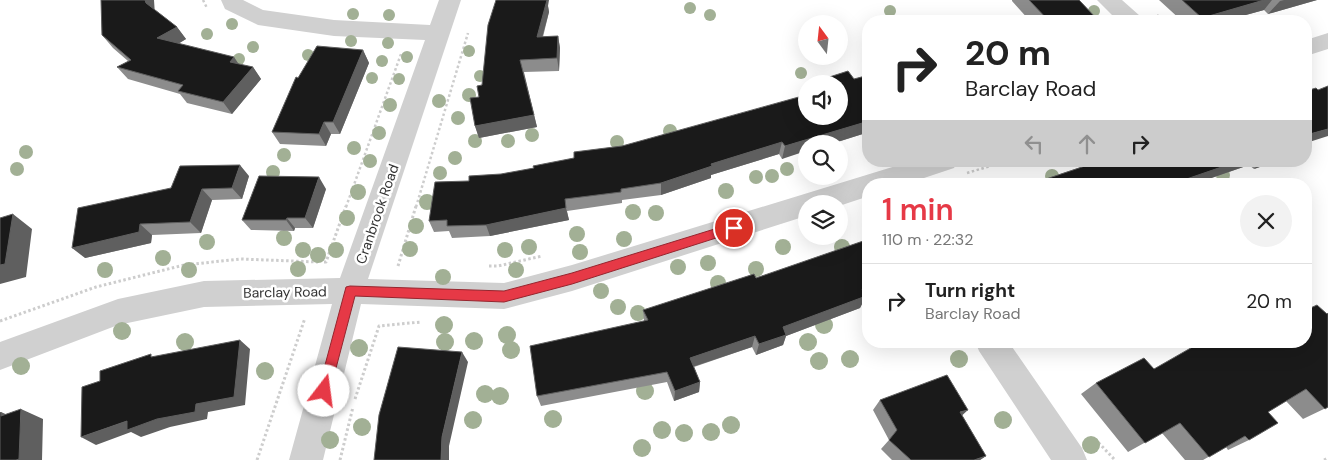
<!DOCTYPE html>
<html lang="en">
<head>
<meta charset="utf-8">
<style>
  :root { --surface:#fff; --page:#f2f2f2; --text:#222; --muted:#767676; --line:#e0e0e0; --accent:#e63946 }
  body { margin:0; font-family:"DM Sans",sans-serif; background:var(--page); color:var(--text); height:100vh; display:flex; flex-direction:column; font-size:19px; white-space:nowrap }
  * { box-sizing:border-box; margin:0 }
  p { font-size:16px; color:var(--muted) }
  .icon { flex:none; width:28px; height:28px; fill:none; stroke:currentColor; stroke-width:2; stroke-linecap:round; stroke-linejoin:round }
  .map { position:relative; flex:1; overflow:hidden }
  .drawer { position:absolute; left:862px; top:178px; width:450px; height:170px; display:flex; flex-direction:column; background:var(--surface); border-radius:20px; box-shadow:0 5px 20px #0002 }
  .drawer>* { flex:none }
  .banner { position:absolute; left:862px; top:15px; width:450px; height:152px; border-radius:20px; box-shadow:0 5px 20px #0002; background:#fff; color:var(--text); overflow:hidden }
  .needle { width:32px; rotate:345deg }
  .controls { position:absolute; left:798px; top:15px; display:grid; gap:10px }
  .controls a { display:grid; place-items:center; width:50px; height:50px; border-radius:50%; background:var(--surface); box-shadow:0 5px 20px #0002; font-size:25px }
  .pin { position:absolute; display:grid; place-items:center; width:42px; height:42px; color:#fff; margin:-21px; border:2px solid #fff; border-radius:50%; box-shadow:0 1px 5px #0007 }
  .me { position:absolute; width:55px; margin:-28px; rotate:15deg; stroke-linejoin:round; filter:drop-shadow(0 0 4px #0008) }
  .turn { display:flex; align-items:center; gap:18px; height:105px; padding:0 20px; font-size:22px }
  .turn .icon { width:65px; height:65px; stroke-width:2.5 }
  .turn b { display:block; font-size:35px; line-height:42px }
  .lanes { display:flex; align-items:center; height:48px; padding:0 20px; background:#0003; justify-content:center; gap:25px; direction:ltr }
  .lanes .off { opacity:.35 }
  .round { display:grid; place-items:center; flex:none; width:52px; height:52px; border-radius:26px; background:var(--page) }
  .summary { display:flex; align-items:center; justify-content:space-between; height:85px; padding:0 20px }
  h1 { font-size:30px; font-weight:600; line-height:38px; color:var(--accent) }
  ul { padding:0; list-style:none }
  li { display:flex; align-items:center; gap:15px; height:75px; padding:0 20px; border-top:1px solid var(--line) }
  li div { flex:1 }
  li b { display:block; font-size:19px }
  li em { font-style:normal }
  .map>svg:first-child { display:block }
</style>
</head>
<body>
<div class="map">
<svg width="1328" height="460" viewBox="0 0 1328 460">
  <rect width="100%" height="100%" fill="#fff"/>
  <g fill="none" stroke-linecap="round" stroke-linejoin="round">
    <path stroke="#cdcdcd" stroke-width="2.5" stroke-dasharray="2.5 2.5" stroke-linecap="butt" d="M203,0L207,8
      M1157,15L1164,21
      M967,173L1007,161
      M346,207L401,54
      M416,207L468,33"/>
    <path stroke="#cdcdcd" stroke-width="3" stroke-dasharray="2.5 2.5" stroke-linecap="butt" d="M324,262H326L346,206
      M398,266L416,206
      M489,266H498L542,256
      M0,321L96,287L184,265L241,259L318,262
      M355,399L379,326L421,322
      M1095,439L1115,460
      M257,460L305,318
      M340,460L353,407
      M1324,460L1328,458"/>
    <path fill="#d0d0d0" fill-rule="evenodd" d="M221,0H243L263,10L334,20L430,25L439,0H461L368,279L504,283L572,265L912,161H958L954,168L906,184H869V196L839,206V204H806V216L572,291L504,309L361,304L323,460H289L332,304L204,307L118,325L0,370V342L118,299L204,281L340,278L425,40L334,36L258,25L225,9Z
      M1097,0H1122L1140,16L1143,21H1118Z
      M1328,33V49L1306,56V40Z
      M975,341H1008L1082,448L1087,460H1051L979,351Z"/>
  </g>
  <g fill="#a2b095">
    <circle cx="690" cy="8" r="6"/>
    <circle cx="890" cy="11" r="6"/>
    <circle cx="1094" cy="11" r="6"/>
    <circle cx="353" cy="14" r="6"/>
    <circle cx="389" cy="15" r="6"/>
    <circle cx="710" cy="15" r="6"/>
    <circle cx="232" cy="24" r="6"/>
    <circle cx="207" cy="34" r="6"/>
    <circle cx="351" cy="41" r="6"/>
    <circle cx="388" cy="43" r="6"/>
    <circle cx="253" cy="47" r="6"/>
    <circle cx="469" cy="51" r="6"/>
    <circle cx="308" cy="55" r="6"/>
    <circle cx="407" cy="57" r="6"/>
    <circle cx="239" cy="59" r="6"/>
    <circle cx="382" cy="61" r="6"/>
    <circle cx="801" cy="73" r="6"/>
    <circle cx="480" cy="76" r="6"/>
    <circle cx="372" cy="78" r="6"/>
    <circle cx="399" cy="79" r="6"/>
    <circle cx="469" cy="95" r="7"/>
    <circle cx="439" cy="101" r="7"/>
    <circle cx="390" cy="105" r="7"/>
    <circle cx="458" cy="118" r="7"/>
    <circle cx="670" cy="131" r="7"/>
    <circle cx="379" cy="133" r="7"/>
    <circle cx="532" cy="135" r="7"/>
    <circle cx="475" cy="141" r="7"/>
    <circle cx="508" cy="141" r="7"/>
    <circle cx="617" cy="142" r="7"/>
    <circle cx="354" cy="148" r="7"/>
    <circle cx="26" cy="152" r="7"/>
    <circle cx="284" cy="155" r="7"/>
    <circle cx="455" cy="158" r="7"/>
    <circle cx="370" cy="161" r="7"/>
    <circle cx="17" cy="169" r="7"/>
    <circle cx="787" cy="169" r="7"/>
    <circle cx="273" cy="172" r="7"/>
    <circle cx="440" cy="173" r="7"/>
    <circle cx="1223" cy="175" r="7"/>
    <circle cx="772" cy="176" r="7"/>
    <circle cx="1052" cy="176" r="7"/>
    <circle cx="756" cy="177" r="7"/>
    <circle cx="726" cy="191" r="8"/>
    <circle cx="358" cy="192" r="8"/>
    <circle cx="427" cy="202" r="8"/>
    <circle cx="633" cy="212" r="8"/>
    <circle cx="656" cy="213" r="8"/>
    <circle cx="347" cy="218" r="8"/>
    <circle cx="416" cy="226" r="8"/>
    <circle cx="577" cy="234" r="8"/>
    <circle cx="284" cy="238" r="8"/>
    <circle cx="624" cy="239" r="8"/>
    <circle cx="207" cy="242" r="8"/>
    <circle cx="529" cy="247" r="8"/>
    <circle cx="783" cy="247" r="8"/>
    <circle cx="842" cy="247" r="8"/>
    <circle cx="410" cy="249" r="8"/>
    <circle cx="303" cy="250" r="8"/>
    <circle cx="336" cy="250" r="8"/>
    <circle cx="505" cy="250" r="8"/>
    <circle cx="580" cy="252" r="8"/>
    <circle cx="318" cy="255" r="8"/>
    <circle cx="163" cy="258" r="8"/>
    <circle cx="708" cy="263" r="8"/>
    <circle cx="678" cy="267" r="8"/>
    <circle cx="298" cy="269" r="8"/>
    <circle cx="756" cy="269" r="8"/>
    <circle cx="105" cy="270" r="8"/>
    <circle cx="189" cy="270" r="8"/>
    <circle cx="516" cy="270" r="8"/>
    <circle cx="443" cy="277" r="8"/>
    <circle cx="718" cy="283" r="8"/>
    <circle cx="601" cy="291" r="8"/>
    <circle cx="618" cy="307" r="8"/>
    <circle cx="638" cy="313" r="8"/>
    <circle cx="444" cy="325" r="9"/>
    <circle cx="824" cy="325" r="9"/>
    <circle cx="122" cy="331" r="9"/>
    <circle cx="507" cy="335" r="9"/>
    <circle cx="474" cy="341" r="9"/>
    <circle cx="185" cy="342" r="9"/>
    <circle cx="445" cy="342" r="9"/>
    <circle cx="808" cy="342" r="9"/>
    <circle cx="359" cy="348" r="9"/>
    <circle cx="511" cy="350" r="9"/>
    <circle cx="850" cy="359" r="9"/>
    <circle cx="959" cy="359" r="9"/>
    <circle cx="819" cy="361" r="9"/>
    <circle cx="21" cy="366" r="9"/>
    <circle cx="265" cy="371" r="9"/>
    <circle cx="645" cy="391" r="9"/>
    <circle cx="485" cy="394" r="9"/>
    <circle cx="500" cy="396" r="9"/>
    <circle cx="553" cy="419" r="9"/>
    <circle cx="473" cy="420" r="9"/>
    <circle cx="1003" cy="420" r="9"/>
    <circle cx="731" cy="425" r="9"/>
    <circle cx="362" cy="427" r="9"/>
    <circle cx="662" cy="430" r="9"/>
    <circle cx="711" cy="432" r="9"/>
    <circle cx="684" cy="433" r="9"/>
    <circle cx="330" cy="440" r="9"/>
    <circle cx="1091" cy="445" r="9"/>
    <circle cx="642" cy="448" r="9"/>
  </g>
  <path fill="#8c8c8c" d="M101,0H154V9L177,27L186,39L178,44L234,57L238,64L253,67L261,79L232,114L187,103L180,94L128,79L117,67L128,61L113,48L102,35Z
    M1012,0H1079L1096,18L1110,21H1030L1012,1Z
    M1159,0H1317L1268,14L1264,10L1224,21H1182Z
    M548,6L549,12L543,37L558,36L560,48L559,71L524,72L537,127L479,138L475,126L479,97L482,85Z
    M363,50L369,63L340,134H331L326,146L280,144L272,132L298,78Z
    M869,75V132L831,144H806L782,159L779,154L711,175V178L661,195L622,200V203L567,211L569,220L490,236L452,238L449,231L434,232L429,221L469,181L534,168L622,146L806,116L839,84H816L817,81L854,79Z
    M1100,161H1277L1254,169L1249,165L1194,184H1031Z
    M249,176L242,199L212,200L201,233L152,235L151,243L85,258L78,208Z
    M326,189L313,228H295L294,231L251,230L242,220Z
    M869,239V297L865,298L860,308L786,336L783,345L756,355L752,347L694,367L700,382L699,392L674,401L667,382L541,406L537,396L644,321L643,310L756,278Z
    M1306,341L1328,407L1303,419L1286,401L1268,412L1249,440L1228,450L1226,447L1203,460H1185L1162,433L1128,452L1081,394L1096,383L1154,369L1218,342Z
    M880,400L962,415L986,456L980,460H892L881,449L889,440L873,410Z"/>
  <path fill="#5f5f5f" d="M145,0H154L155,15L146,3Z
    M545,0H549L548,6L549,12L539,49L537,37Z
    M1264,0H1272L1264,10L1224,21H1200L1202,18Z
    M1284,0H1317L1268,14L1280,1Z
    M177,27L186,39L166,51L157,38Z
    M558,36L560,48L559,71L557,58Z
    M363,50L369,63L340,134L333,122Z
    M234,57L242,69L230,62Z
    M253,67L261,79L232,114L223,102Z
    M534,115L537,127L479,138L475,126Z
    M869,121V132L831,144H806V151L782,159L785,146Z
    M324,122L331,134L326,146L319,134Z
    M1328,129V136L1306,143V135Z
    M782,142L779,154L711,175V178L661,195V183L711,164Z
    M1239,161H1253L1249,165L1194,184H1172Z
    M1262,161H1277L1254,169Z
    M240,165L249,176L242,199L232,188Z
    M319,177L326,189L313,228L305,218Z
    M202,189L212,200L201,233L190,222Z
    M566,208L569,220L490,236L486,225Z
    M13,214L32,229L26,277L0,284V265Z
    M287,218L295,228L294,231L286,220Z
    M140,224L152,235L151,243L85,258L72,248Z
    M869,287V297L865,298L860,308L786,336L783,345L756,355L759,344L783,327L862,289Z
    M755,336L752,347L689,368L690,358Z
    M240,340L250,349L245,405L208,412L207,419L170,427L141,437L131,432L96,445L81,437L127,421L196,404Z
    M462,352L468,362L449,446V460H441L442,437Z
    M700,382L699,392L674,401L675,391Z
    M21,409L43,419L42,460H16L1,416V412L21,421Z
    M968,410L957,420L960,412Z
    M986,456L980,460H974Z"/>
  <path fill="#1a1a1a" stroke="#5f5f5f" d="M101,0H145L146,3L177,27L157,38L234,57L230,62L253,67L223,102L178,91L183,85L117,67L131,60L102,35Z
    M496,0H547L537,37L558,36L557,58L520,60L534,115L475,126L470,98L479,97L477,86L482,85L488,25Z
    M1029,0H1079L1096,18L1104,16L1110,21H1049Z
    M1182,0H1264L1202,18Z
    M317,46L363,50L333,122H324L319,134L272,132L296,77L298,78Z
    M848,71L854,79L869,75V121L785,146L782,142L711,164L712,166L661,183L621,189V192L565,199L566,208L486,225L447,226V220L429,221L435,182L469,181V176L501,174L534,168L533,166L574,158V152L622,146L806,95V116H839V84H819L817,81Z
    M1328,86V129L1306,135V91L1316,88L1318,90Z
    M1100,161H1239L1172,184H1031Z
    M240,165L232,188L202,189L190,222L140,224L139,232L72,248L78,208L171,188L180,166Z
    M259,176L319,177L305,218H287L286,220H242Z
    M13,214L5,264L0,265V218Z
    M869,239V287L862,289L866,296L783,327L786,335L759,344L755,336L690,358L700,382L675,391L667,372L537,396L530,346L648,320L643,310L754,274L756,278Z
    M1317,305L1327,314L1328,313V407L1325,409L1306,389L1268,412L1278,423L1249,440L1245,436L1209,457L1180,423L1145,443L1096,383L1144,358L1154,369L1203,341H1306V310Z
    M240,340L234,397L196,404L195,412L157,419L127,430V421L81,437L82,387L100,381V371L151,354V357Z
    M398,347L462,352L442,437L441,460H374L379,415Z
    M947,375L968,410L960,412L986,456L974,460H911L889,440L897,430L880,400Z
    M21,409L19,459L16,460H0V413L1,412V416Z"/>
  <path fill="#e63946" stroke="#96252e" d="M734,223L738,224L740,228L738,231L572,284L504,302L355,296L330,391L329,396L324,398L319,396L318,391L346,287L350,286L504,291L572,273Z"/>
  <g text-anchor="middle" stroke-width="5" stroke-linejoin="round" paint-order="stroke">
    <g font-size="14" fill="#333" stroke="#fff">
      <text transform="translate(377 214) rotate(-71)" y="5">Cranbrook Road</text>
      <text transform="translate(285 292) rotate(-1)" y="5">Barclay Road</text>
    </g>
  </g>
</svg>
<div class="controls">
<a><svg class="needle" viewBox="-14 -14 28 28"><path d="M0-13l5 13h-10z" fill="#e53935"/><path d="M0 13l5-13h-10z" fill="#767676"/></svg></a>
<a><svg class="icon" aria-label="sound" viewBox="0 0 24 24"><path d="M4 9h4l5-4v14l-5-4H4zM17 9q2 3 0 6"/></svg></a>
<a><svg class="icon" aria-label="search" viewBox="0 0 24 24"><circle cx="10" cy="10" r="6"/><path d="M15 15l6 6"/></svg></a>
<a><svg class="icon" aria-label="layers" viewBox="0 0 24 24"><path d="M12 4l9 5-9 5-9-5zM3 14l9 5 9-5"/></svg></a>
</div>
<div class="pin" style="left:734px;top:228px;background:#d93025"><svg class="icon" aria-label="arrive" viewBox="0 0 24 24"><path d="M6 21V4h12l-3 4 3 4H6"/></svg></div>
<svg class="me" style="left:324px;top:391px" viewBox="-20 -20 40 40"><circle r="19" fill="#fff"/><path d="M0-13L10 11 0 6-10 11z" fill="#e63946"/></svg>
<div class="banner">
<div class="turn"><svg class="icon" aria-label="right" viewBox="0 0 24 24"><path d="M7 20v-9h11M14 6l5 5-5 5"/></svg><div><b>20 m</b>Barclay Road</div></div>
<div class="lanes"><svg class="icon off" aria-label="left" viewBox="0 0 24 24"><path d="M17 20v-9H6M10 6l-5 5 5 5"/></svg><svg class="icon off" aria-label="ahead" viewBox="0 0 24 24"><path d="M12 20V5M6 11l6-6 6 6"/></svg><svg class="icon" aria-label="right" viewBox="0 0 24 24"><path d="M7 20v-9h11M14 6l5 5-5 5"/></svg></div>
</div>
<section class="drawer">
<div class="summary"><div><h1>1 min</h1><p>110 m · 22:32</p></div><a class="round"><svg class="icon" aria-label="close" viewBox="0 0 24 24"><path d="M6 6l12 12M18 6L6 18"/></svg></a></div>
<ul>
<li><svg class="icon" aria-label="right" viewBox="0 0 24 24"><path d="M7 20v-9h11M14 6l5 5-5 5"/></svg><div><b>Turn right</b><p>Barclay Road</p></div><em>20 m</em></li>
</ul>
</section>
</div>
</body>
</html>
